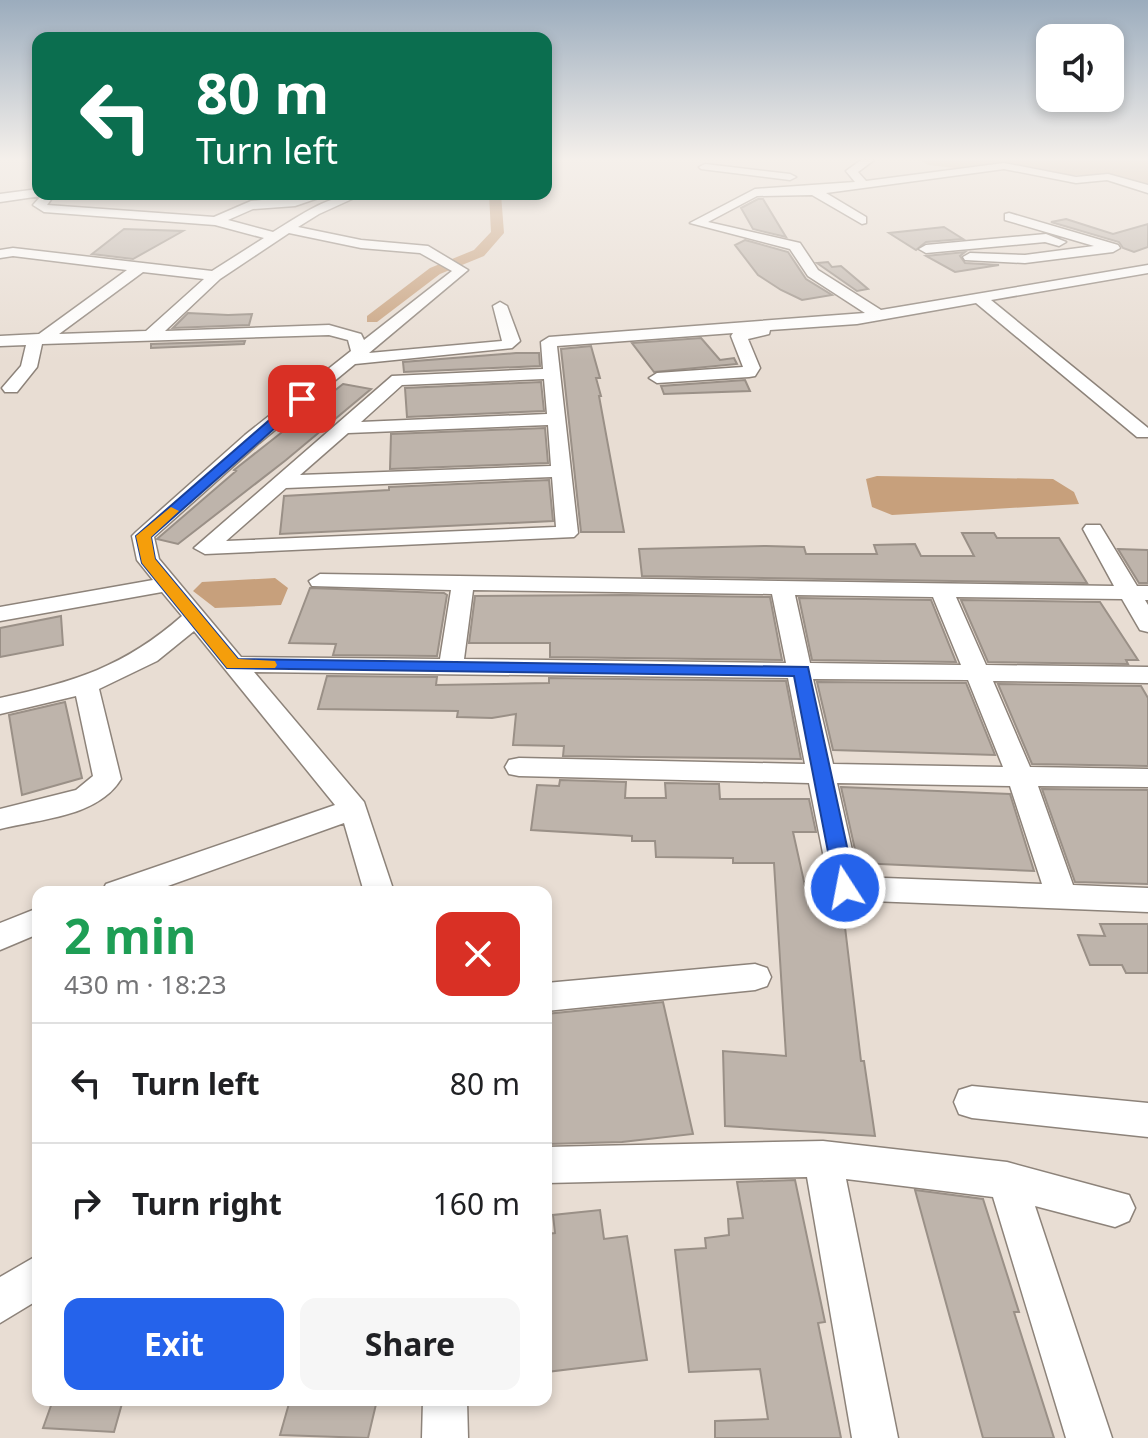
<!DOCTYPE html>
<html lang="en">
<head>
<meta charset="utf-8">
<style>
  :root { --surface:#fff; --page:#f6f6f6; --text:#202124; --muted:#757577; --line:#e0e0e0; --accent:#2563eb }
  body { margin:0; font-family:"Noto Sans",sans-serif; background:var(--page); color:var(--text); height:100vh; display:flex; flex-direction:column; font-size:30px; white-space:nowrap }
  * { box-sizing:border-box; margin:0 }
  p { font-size:26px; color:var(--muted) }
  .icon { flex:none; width:44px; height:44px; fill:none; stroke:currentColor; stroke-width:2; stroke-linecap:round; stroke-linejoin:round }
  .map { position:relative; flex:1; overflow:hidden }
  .drawer { position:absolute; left:32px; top:886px; width:520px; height:520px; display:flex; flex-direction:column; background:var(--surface); border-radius:16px; box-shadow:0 4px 12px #0003 }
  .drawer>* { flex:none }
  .banner { position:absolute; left:32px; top:32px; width:520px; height:168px; border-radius:16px; box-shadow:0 4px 12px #0003; background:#0b6e4f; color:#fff; overflow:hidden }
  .fabs { position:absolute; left:1036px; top:24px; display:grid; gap:16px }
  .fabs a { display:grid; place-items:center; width:88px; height:88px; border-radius:16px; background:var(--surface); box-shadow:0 4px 12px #0003; font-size:40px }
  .pin { position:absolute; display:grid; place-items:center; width:68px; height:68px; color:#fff; margin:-34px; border-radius:16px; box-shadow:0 4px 12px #0006 }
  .me { position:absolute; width:88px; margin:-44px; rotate:349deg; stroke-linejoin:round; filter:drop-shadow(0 0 6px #0008) }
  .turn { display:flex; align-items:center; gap:28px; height:168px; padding:0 32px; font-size:36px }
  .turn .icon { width:104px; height:104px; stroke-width:2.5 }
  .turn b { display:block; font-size:56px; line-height:68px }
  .round { display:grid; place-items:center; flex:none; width:84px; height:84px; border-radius:16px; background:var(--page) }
  .head { display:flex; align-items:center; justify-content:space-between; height:136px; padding:0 32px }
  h1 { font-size:48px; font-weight:700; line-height:60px; color:#1e9e55 }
  .action { display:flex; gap:16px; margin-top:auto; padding:16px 32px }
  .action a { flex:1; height:92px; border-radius:16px; background:var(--accent); color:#fff; font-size:32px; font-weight:700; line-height:92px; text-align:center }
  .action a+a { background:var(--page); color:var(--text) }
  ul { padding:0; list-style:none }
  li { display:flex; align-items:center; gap:24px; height:120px; padding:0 32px; border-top:2px solid var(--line) }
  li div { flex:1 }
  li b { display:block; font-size:30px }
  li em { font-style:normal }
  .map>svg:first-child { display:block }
</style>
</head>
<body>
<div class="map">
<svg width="1148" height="1438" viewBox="0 0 1148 1438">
  <rect width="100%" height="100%" fill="#e8ddd3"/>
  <path fill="#cab29c" d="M920,160H1148V187L1111,175H1052L1002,164L964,169L928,165Z"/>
  <path fill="#c7a07c" d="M877,476L1053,479L1074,492L1079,504L892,515L872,507L866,479Z
    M275,578L288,588L281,605L215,608L193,591L202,582Z"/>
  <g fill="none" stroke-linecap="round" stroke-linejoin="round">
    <path fill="#c7a07c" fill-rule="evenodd" d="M489,194H501L504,233L484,256L440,274L377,322H367V316L430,268L474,250L491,232Z"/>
  </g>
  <path fill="#beb4ab" stroke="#9a9087" stroke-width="2" d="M758,199H763L786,237L753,229L741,208Z
    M1066,219L1113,234L1148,224V247L1134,252L1123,248L1119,242L1051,222Z
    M944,227L963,239L926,242L916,250L889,233Z
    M124,229L183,231L133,259L92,254Z
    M745,240L788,252L806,279L832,295L802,300L781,290L758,275L735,245Z
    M965,252L960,256L965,263L999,265L955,272L926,256Z
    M828,262L832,267L841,266L868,289L857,291L817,263Z
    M188,313L228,315L252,314L249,325L173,328Z
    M701,338L720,360L734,358L737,364L654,372L632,343Z
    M245,341L244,344L151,348V344Z
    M591,346L600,378H596L601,396H599L624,532H581L561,349Z
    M516,353H539L540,366L404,372L403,362Z
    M745,380L750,391L664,394L661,386Z
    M541,382L544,411L407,417L405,388Z
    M343,384L371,389L286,460L178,544L157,539L236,471L234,470Z
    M545,428L548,463L390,469L391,434Z
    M549,480L553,521L280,534L284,496L389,490V487Z
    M962,533H994L997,538H1059L1087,583L642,576L639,549L766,546L804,547L806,554H877L874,545L915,544L921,556H974Z
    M1118,549L1148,550V583H1139Z
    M310,588L444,593L447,595L437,656L333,655L336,644L289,643Z
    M626,595L770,597L782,660L550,657V643H469L475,596Z
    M799,598L931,600L956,662L812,660Z
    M961,600L1100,602L1138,660H1126L1128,664L988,662Z
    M61,616L63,645L0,657V628Z
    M327,676L437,677L436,685L549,683V678L786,681L801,759L563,756L564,746L513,745L516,714L492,718L457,717L458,711L318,709Z
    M817,682L966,683L995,755L833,750Z
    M998,684L1141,686L1148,698V766L1032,764Z
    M65,702L82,778L22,795L9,715Z
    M560,780L626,782L625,798H666L665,783L719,784L720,799H809L816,832H793L807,895L831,897L842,902L861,1061H864L875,1136L725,1126L723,1051L786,1056L774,863H733V858L656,857L655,841H632V836L531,830L537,785L559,786Z
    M841,787L1010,794L1034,871L858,863Z
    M1042,789L1148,790V884L1075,882Z
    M1100,924H1148V973H1126L1122,965H1090L1078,935L1105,936Z
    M663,1002L693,1134L622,1142L546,1144V1014Z
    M795,1180L825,1322L818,1323L841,1438H715V1421L768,1419L760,1369L689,1372L675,1250L706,1248L705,1238L729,1235L728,1219L743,1218L737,1182Z
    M915,1190L983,1199L1019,1312H1014L1054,1438H983Z
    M600,1210L604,1239L627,1236L647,1360L546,1372V1234L555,1233L553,1215Z
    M53,1400H123L114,1432L43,1428Z
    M290,1400H377L368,1438L280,1435Z"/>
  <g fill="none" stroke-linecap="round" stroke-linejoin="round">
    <defs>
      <path id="minor" d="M861,160H874L858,172L866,181L1004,163L1076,177L1108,174L1148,185V193L1107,180L1076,183L1004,169L826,193L866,217V223L862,224L812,195L757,196L708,222L800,243L818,270L881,310L1148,265V273L991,300L1148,428V437H1137L976,303L857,324L770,330L769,334L748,339L760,368L755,376L749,377L657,383L649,378L657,373L743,367L731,336L733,333L557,346L578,533L574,537L205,554L194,548L392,376L543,369L541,342L549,337L865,313L808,276L790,249L690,223L755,189L855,182L846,171ZM544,379L547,414L361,422L402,385ZM548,425L551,466L300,475L348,433ZM552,477L556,527L226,541L286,488Z
        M705,164L790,174L796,177L790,180L701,169L699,167Z
        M38,189V194H55L47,205L214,217L251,201L330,194L295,206L253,209L228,220L273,232C301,215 329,194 363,194L319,214L298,227L361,240L428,246L468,270L369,353L502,341L493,306L500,302L507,306L520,341L512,348L355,364L259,443L154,537L159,559L241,657L440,659L451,590L312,586L309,581L320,574L1114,586L1083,529L1086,525H1100L1137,586H1148V600H1145L1148,605V632L1140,630L1122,599L956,597L986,665L1148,667V683L993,681L1030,767L1148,769V787L1038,786L1073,885L1148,888V912L845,900L834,896L830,888L809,783L519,776L509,774L505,767L509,760L519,758L805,764L788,678L254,672L364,802L394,892H364L344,823L151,892H102L106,884L335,805L194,631L157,661L99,689L121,779C98,817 39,819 0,829V809L76,790L93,776L76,696L0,714V698C74,682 124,667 182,616L162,592L0,621V607L153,580L137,560L132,536L136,532L245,435L351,351L348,340L329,335L42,344L37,367L17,392H5L2,388L21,366L26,345L0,346V336L39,334L127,270L13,256L0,258V250L13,248L212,271L264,238L215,225L44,212L33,205L41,196L0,202V194ZM289,233L361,248L420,253L452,271L364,340L361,334L329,325L165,331L220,279ZM143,272L204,279L146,331L59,334ZM473,590L772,594L786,663L464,659ZM795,595L933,597L961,665L810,663ZM813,679L968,680L1003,767L833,764ZM837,783L1010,786L1042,884L858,877Z
        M1009,213L1118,245L1120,248L1113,252L1025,263L965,260L963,257L970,253L1025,255L1094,246L1005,220V214Z
        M1046,234L1066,242L1059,246L1045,242L926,253L919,249L926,245Z
        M38,908V934L0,950V923Z
        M755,964L767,968L771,977L767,986L755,990L546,1011V983Z
        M972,1086L1148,1103V1137L972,1118L959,1114L954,1102L959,1090Z
        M823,1141L1007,1162L1129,1195L1135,1208L1129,1221L1115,1227L1035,1206L1112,1438H1066L993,1197L846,1179L898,1438H852L807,1177L546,1183V1147Z
        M38,1255V1300L0,1323V1277Z
        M423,1400H467L468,1438H422Z"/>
    </defs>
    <use href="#minor" stroke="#8d837a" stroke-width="3"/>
    <use href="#minor" fill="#fff" fill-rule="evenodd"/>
  </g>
  <linearGradient id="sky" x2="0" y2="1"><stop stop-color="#9bacbd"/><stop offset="0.44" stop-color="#f5f0eb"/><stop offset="1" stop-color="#f5f0eb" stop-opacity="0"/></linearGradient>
  <rect width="1148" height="361" fill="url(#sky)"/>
  <path fill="#2563eb" stroke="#184099" stroke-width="2" d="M297,396L308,399L151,537L155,559L238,659L808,667L856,888L853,894H838L835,888L794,676L227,668L142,563L136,536Z"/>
  <path fill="#f59e0b" d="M171,507L179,511L151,537L155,559L238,659L275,661L277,665L275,668H227L142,563L136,536Z"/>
</svg>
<div class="fabs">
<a><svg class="icon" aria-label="sound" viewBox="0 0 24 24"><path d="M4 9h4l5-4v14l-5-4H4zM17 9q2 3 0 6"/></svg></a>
</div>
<div class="pin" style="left:302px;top:399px;background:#d93025"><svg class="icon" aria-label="arrive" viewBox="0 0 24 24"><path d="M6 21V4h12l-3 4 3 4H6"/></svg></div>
<svg class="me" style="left:845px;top:888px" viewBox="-20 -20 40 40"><circle r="17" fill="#2563eb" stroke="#fff" stroke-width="3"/><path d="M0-11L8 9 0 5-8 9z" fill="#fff"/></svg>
<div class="banner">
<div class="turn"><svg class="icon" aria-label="left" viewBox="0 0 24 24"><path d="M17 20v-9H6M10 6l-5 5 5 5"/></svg><div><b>80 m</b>Turn left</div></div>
</div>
<section class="drawer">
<div class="head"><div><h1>2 min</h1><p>430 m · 18:23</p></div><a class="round" style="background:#d93025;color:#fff"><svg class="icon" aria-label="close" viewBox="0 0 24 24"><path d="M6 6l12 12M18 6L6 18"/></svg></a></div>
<ul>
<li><svg class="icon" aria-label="left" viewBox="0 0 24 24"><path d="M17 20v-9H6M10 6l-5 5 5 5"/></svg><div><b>Turn left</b></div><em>80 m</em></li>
<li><svg class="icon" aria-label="right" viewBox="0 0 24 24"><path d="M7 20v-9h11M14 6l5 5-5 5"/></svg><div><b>Turn right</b></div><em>160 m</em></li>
</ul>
<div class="action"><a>Exit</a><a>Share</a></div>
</section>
</div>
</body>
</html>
